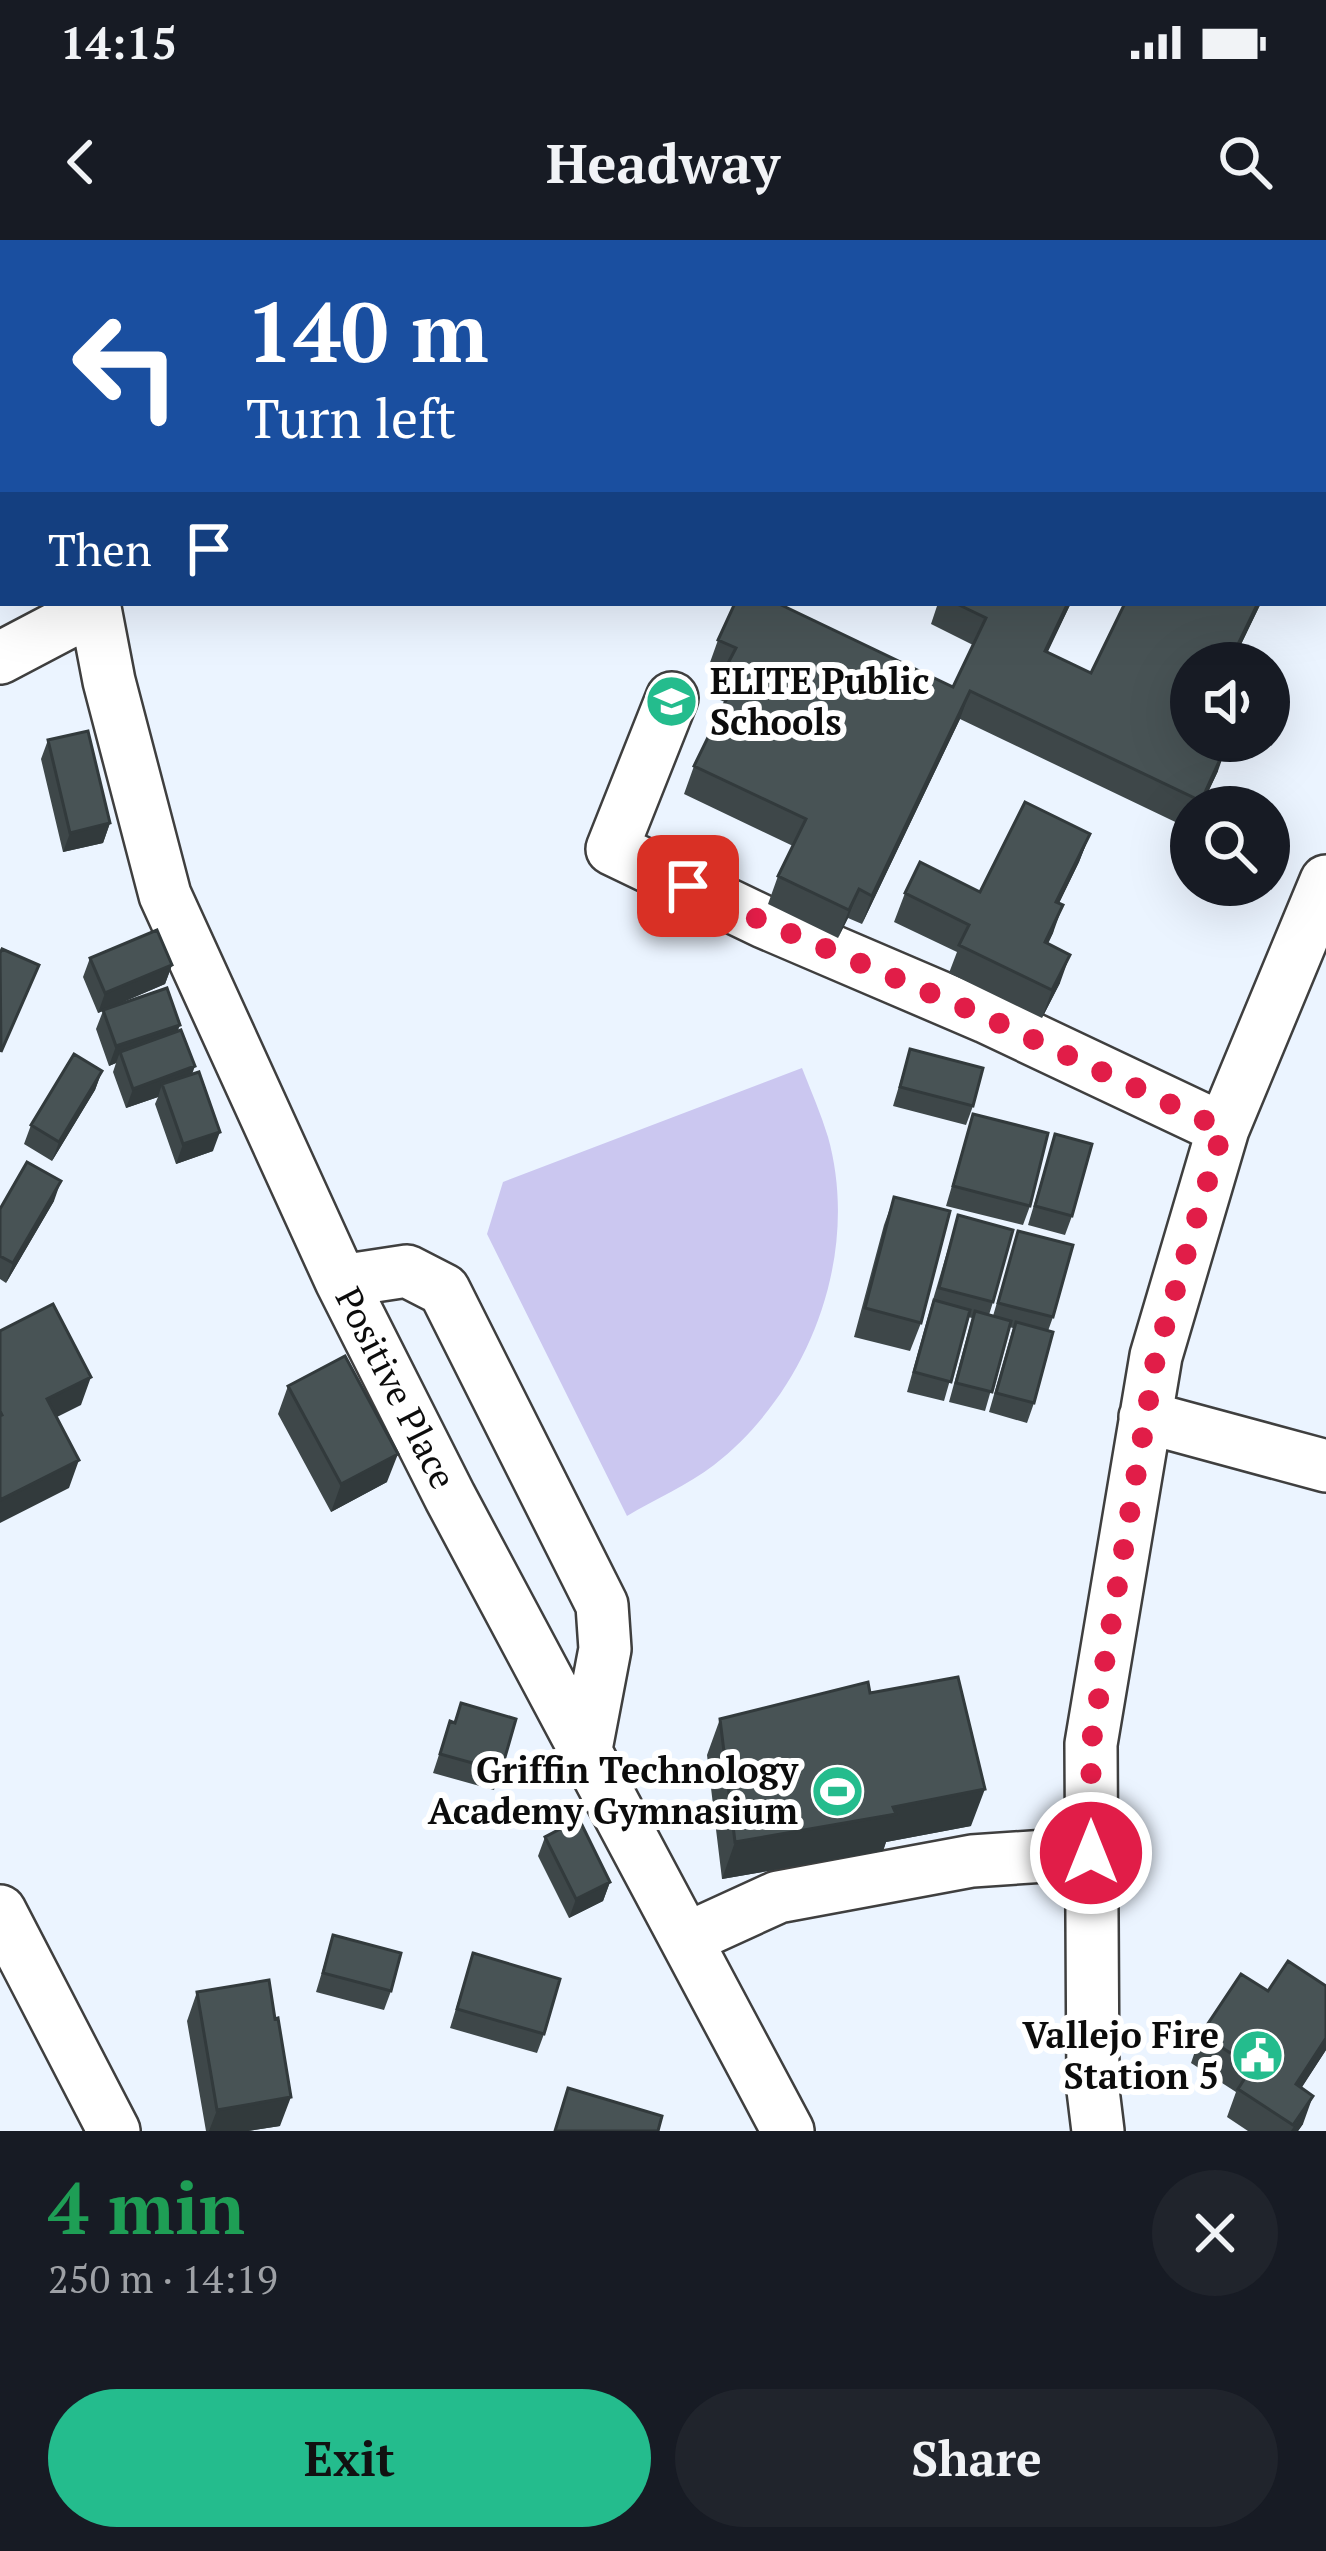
<!DOCTYPE html>
<html lang="en">
<head>
<meta charset="utf-8">
<style>
  :root { --surface:#171b24; --page:#20242c; --text:#f1f3f6; --muted:#9ea1a6; --accent:#24bc8d }
  body { margin:0; font-family:"PT Serif",serif; background:var(--page); color:var(--text); height:100vh; display:flex; flex-direction:column; font-size:45px; white-space:nowrap }
  * { box-sizing:border-box; margin:0 }
  p { font-size:39px; color:var(--muted) }
  .icon { flex:none; width:66px; height:66px; fill:none; stroke:currentColor; stroke-width:2; stroke-linecap:round; stroke-linejoin:round }
  .map { position:relative; height:1891px; overflow:hidden }
  .drawer { display:flex; flex-direction:column; background:var(--surface); flex:1 }
  .drawer>* { flex:none }
  .top-card { position:absolute; left:0px; top:0px; width:1326px; height:366px; box-shadow:0 12px 48px #0002; background:#1a4fa0; color:#fff; overflow:hidden }
  .controls { position:absolute; left:1170px; top:402px; display:grid; gap:24px }
  .controls a { display:grid; place-items:center; width:120px; height:120px; border-radius:50%; background:var(--surface); box-shadow:0 12px 48px #0002; font-size:60px }
  .pin { position:absolute; display:grid; place-items:center; width:102px; height:102px; color:#fff; margin:-51px; border-radius:24px; box-shadow:0 6px 18px #0006 }
  .me { position:absolute; width:132px; margin:-66px; rotate:0deg; stroke-linejoin:round; filter:drop-shadow(0 0 9px #0008) }
  .turn { display:flex; align-items:center; gap:42px; height:252px; padding:0 48px; font-size:54px }
  .turn .icon { width:156px; height:156px; stroke-width:2.5 }
  .turn b { display:block; font-size:84px; line-height:102px }
  .then { display:flex; align-items:center; height:114px; padding:0 48px; background:#0003; gap:24px; font-size:45px }
  .round { display:grid; place-items:center; flex:none; width:126px; height:126px; border-radius:63px; background:var(--page) }
  .summary { display:flex; align-items:center; justify-content:space-between; height:204px; padding:0 48px }
  h1 { font-size:72px; font-weight:600; line-height:90px; color:#1e9e55 }
  .cta { display:flex; gap:24px; margin-top:auto; padding:24px 48px }
  .cta a { flex:1; height:138px; border-radius:72px; background:var(--accent); color:#111; font-size:48px; font-weight:600; line-height:138px; text-align:center }
  .cta a+a { background:var(--page); color:var(--text) }
  .status { display:flex; justify-content:space-between; align-items:center; height:84px; padding:0 60px; background:var(--surface); direction:ltr }
  .status svg { height:33px; fill:currentColor }
  header { display:flex; justify-content:space-between; align-items:center; height:156px; padding:0 48px; background:var(--surface); font-size:54px; font-weight:600 }
  .map>svg:first-child { display:block }
</style>
</head>
<body>
<div class="status"><b>14:15</b><svg viewBox="0 0 49 12"><path d="M0 12V9h3v3zM5 12V6h3v6zM10 12V3h3v9zM15 12V0h3v12zM26 1h20v11H26zM47 4h2v5h-2z"/></svg></div>
<header><svg class="icon" aria-label="back" viewBox="0 0 24 24"><path d="M15 5l-7 7 7 7"/></svg>Headway<svg class="icon" aria-label="search" viewBox="0 0 24 24"><circle cx="10" cy="10" r="6"/><path d="M15 15l6 6"/></svg></header>
<div class="map">
<svg width="1326" height="1891" viewBox="0 0 1326 1891">
  <rect width="100%" height="100%" fill="#ebf4ff"/>
  <path fill="#cbc7f0" d="M802,828C811,851 821,874 828,897C861,1015 809,1151 714,1225C688,1245 655,1259 627,1276L487,994L503,942Z"/>
  <g fill="none" stroke-linecap="round" stroke-linejoin="round">
    <defs>
      <path id="minor" d="M79,3L80,0
        M0,10L3,11
        M0,418L95,368L109,441L165,655L341,1041L450,1257L788,1891
        M672,458L612,609L764,682L986,777L1223,889
        M341,1041L407,1031L444,1050L602,1365L605,1409L586,1509
        M1145,1177L1326,1226
        M0,1671L114,1891
        M686,1699L778,1657L972,1621L1091,1613
        M1098,1891L1093,1850L1091,1504L1156,1116L1223,889L1326,641"/>
    </defs>
    <use href="#minor" stroke="#3f3f3f" stroke-width="56"/>
    <use href="#minor" stroke="#fff" stroke-width="51"/>
  </g>
  <path fill="#3e4749" d="M938,363H1071L1047,412L1091,433L1125,363H1261L1232,423H1191V501L1218,531L1201,567H1191L1190,589L960,479L862,684L848,678L838,698L768,664L778,636L793,606L684,554L694,526L725,462L715,458L723,435L708,428L718,400L953,447L973,405L931,384Z
    M48,500L110,583L103,603L63,612L41,519Z
    M1090,594L1079,622L1059,663L1053,693L1048,704L1060,743L1042,778L949,733L957,712L894,682L905,653L980,652Z
    M90,718L172,725L165,744L113,766L177,791L192,834L213,911L176,924L155,864L158,857L126,868L113,832L116,823L109,826L96,789L103,771L98,773L83,737Z
    M910,809L973,866L966,885L893,866Z
    M102,831L95,850L52,921L24,904L31,885Z
    M973,874L1030,966L1023,985L946,966Z
    M1055,894L1072,976L1065,995L1028,985Z
    M894,957L921,1083L910,1111L854,1097L884,985Z
    M54,961L6,1043L0,1039V969Z
    M958,975L993,1062L989,1075L993,1076L1018,991L1053,1077L1048,1091L1034,1163L1027,1183L989,1172L1013,1088L1009,1087L985,1171L949,1162L972,1078L968,1077L944,1161L907,1152L927,1080Z
    M288,1146L387,1242L331,1272L278,1174Z
    M870,1453L971,1586L886,1602L883,1611L722,1639L707,1515L720,1479Z
    M461,1463L501,1531L494,1550L433,1533L450,1481L454,1482Z
    M545,1597L610,1642L603,1661L569,1678L538,1616Z
    M333,1695L391,1751L384,1770L316,1752Z
    M473,1713L544,1794L537,1813L450,1788Z
    M1326,1746V1810L1301,1848L1303,1884L1298,1891H1248L1227,1877L1236,1852L1191,1823L1201,1794Z
    M197,1752L280,1886L248,1891H206L187,1781Z"/>
  <path fill="#323a3c" d="M1068,363H1071L1035,439L1045,411Z
    M1258,363H1261L1232,423H1229Z
    M970,451L960,479L862,684L872,656Z
    M1228,502L1218,531L1201,567H1198Z
    M110,583L103,603L63,612L70,593Z
    M1090,594L1079,622L1046,690L1056,662Z
    M859,649L848,678L838,698L849,670Z
    M1063,665L1053,693L1034,730L1045,702Z
    M1070,715L1060,743L1042,778L1052,750Z
    M172,725L165,744L98,773L105,753Z
    M180,785L173,804L120,812L116,823L109,826L116,806Z
    M195,826L188,846L162,844L158,857L126,868L133,849Z
    M102,831L95,850L52,921L59,902Z
    M220,892L213,911L176,924L183,904Z
    M61,941L54,961L6,1043L13,1023Z
    M91,1137L81,1165L37,1187L47,1159Z
    M398,1214L387,1242L331,1272L341,1244Z
    M79,1220L69,1248L0,1283V1260Z
    M985,1549L971,1586L886,1602L883,1611L722,1639L735,1602L893,1567Z
    M610,1642L603,1661L569,1678L576,1659Z
    M1326,1798V1810L1286,1872L1296,1844Z
    M1313,1856L1303,1884L1298,1891H1291Z
    M291,1857L280,1886L248,1891H209L217,1870Z"/>
  <path fill="#485355" stroke="#323a3c" stroke-width="3" d="M1323,171L1326,172V221L1323,227Z
    M735,363H777L953,447L986,378L955,363H1068L1045,411L1091,433L1125,363H1258L1229,423H1191V501L1228,502L1201,561L970,451L872,656L859,649L849,670L778,636L806,579L694,526L738,436L725,429L736,408L718,400Z
    M88,491L110,583L70,593L48,500Z
    M1025,562L1090,594L1056,662L1063,665L1045,702L1070,715L1052,750L959,705L969,685L905,653L920,622L980,652Z
    M157,690L172,725L105,753L90,718Z
    M2,709L39,725L1,812L0,713Z
    M167,748L180,785L116,806L103,770Z
    M181,790L195,826L133,849L120,812Z
    M910,809L983,828L973,866L900,847Z
    M74,814L102,831L59,902L31,885Z
    M199,832L220,892L183,904L162,844Z
    M973,874L1048,893L1030,966L953,946Z
    M1055,894L1092,904L1072,976L1035,966Z
    M27,922L61,941L13,1023L0,1016V969Z
    M894,957L950,971L921,1083L865,1068Z
    M958,975L1013,990L993,1062L939,1048Z
    M1018,991L1073,1005L1053,1077L998,1063Z
    M934,1060L970,1070L951,1142L914,1132Z
    M53,1064L91,1137L47,1159L79,1220L0,1260V1176L2,1175L0,1171V1091Z
    M975,1071L1011,1081L992,1152L956,1143Z
    M1016,1082L1053,1092L1034,1163L996,1153Z
    M345,1116L398,1214L341,1244L288,1146Z
    M958,1437L985,1549L893,1567L896,1574L735,1602L720,1479L868,1442L870,1453Z
    M461,1463L516,1479L501,1531L440,1514L450,1481L455,1483Z
    M579,1579L610,1642L576,1659L545,1597Z
    M333,1695L401,1713L391,1751L323,1733Z
    M473,1713L560,1739L544,1794L457,1769Z
    M1288,1721L1326,1746V1798L1296,1844L1313,1856L1293,1885L1238,1849L1252,1827L1201,1794L1241,1734L1268,1751Z
    M269,1740L275,1779L278,1778L291,1857L217,1870L197,1752Z
    M568,1848L662,1876L658,1891H555Z"/>
  <g fill="none" stroke-linecap="round" stroke-linejoin="round">
    <path stroke="#e11d48" stroke-width="21" stroke-dasharray="0 37.8" d="M688,646L764,682L986,777L1223,889L1156,1116L1091,1504V1613"/>
  </g>
  <defs>
    <symbol id="school-disc" viewBox="-11 -11 22 22"><circle r="9.5" fill="#24bc8d" stroke="#fff"/><path d="M0-5L7-2L0 1L-7-2ZM-4 1L0 2.5L4 1V4Q0 6-4 4Z" fill="#fff"/></symbol>
    <symbol id="stadium-disc" viewBox="-11 -11 22 22"><circle r="9.5" fill="#24bc8d" stroke="#fff"/><path d="M0-5a6.5 5 0 1 0 0 10a6.5 5 0 1 0 0-10ZM-3.5-1.8h7v3.6h-7Z" fill="#fff"/></symbol>
    <symbol id="civic-disc" viewBox="-11 -11 22 22"><circle r="9.5" fill="#24bc8d" stroke="#fff"/><path d="M-.6-6.5H3V-4.5H.6V-3L4-1V1h2V6H-6V1h2V-1L-.6-3ZM-1.2 2.5V6h2.4V2.5Z" fill="#fff"/></symbol>
  </defs>
  <g fill-rule="evenodd">
    <use href="#school-disc" x="642" y="432" width="59" height="59"/>
    <use href="#stadium-disc" x="808" y="1522" width="59" height="59"/>
    <use href="#civic-disc" x="1228" y="1786" width="59" height="59"/>
  </g>
  <g text-anchor="middle" stroke-width="12" stroke-linejoin="round" paint-order="stroke">
    <g font-size="36" font-weight="bold" fill="#0c0c0c" stroke="#fff" text-anchor="end">
      <text x="710" y="454" text-anchor="start">ELITE Public<tspan x="710" dy="41">Schools</tspan></text>
      <text x="798" y="1543">Griffin Technology<tspan x="798" dy="41">Academy Gymnasium</tspan></text>
      <text x="1219" y="1808">Vallejo Fire<tspan x="1219" dy="41">Station 5</tspan></text>
    </g>
    <g font-size="36" fill="#0c0c0c" stroke="#fff">
      <text transform="translate(396 1148) rotate(63)" y="13">Positive Place</text>
    </g>
  </g>
</svg>
<div class="controls">
<a><svg class="icon" aria-label="sound" viewBox="0 0 24 24"><path d="M4 9h4l5-4v14l-5-4H4zM17 9q2 3 0 6"/></svg></a>
<a><svg class="icon" aria-label="search" viewBox="0 0 24 24"><circle cx="10" cy="10" r="6"/><path d="M15 15l6 6"/></svg></a>
</div>
<div class="pin" style="left:688px;top:646px;background:#d93025"><svg class="icon" aria-label="arrive" viewBox="0 0 24 24"><path d="M6 21V4h12l-3 4 3 4H6"/></svg></div>
<svg class="me" style="left:1091px;top:1613px" viewBox="-20 -20 40 40"><circle r="17" fill="#e11d48" stroke="#fff" stroke-width="3"/><path d="M0-11L8 9 0 5-8 9z" fill="#fff"/></svg>
<div class="top-card">
<div class="turn"><svg class="icon" aria-label="left" viewBox="0 0 24 24"><path d="M17 20v-9H6M10 6l-5 5 5 5"/></svg><div><b>140 m</b>Turn left</div></div>
<div class="then">Then<svg class="icon" aria-label="arrive" viewBox="0 0 24 24"><path d="M6 21V4h12l-3 4 3 4H6"/></svg></div>
</div>
</div>
<section class="drawer">
<div class="summary"><div><h1>4 min</h1><p>250 m · 14:19</p></div><a class="round"><svg class="icon" aria-label="close" viewBox="0 0 24 24"><path d="M6 6l12 12M18 6L6 18"/></svg></a></div>
<div class="cta"><a>Exit</a><a>Share</a></div>
</section>
</body>
</html>
